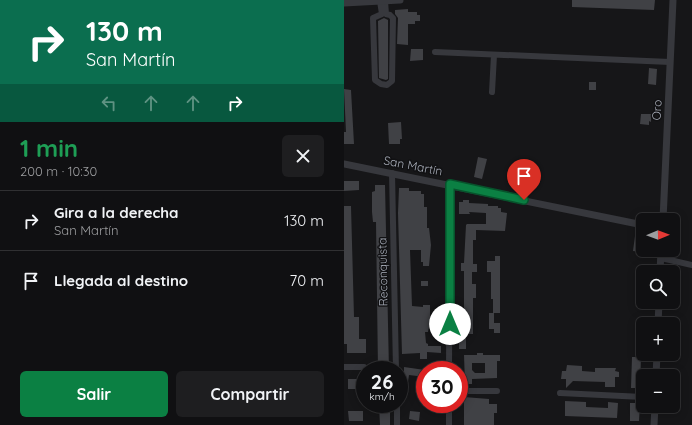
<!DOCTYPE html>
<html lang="es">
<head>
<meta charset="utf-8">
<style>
  :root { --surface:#101012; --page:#1e1e20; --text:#f1f3f6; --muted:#9c9d9f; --line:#303032; --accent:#0b8043 }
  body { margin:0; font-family:Quicksand,sans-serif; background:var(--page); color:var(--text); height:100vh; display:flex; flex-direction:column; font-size:15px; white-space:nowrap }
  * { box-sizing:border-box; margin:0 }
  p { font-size:13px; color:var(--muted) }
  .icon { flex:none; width:22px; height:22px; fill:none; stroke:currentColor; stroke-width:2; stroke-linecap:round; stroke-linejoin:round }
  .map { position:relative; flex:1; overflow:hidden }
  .side { display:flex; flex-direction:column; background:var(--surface); width:344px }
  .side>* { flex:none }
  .banner { background:#0b6e4f; color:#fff; overflow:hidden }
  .needle { width:26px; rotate:89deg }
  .tools { position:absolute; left:292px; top:213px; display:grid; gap:8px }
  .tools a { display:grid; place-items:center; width:44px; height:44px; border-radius:6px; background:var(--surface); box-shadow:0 2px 10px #0003,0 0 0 1px var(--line); font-size:20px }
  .speed { position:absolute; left:12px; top:361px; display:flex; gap:8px; font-size:20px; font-weight:700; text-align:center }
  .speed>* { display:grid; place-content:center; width:52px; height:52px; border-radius:50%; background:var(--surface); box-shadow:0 2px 10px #0003,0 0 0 1px var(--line); line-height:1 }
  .speed small { font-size:10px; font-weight:400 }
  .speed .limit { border:6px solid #d22; background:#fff; color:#111 }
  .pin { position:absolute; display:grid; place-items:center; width:34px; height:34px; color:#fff; margin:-41px -17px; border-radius:50% 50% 50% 0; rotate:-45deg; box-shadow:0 0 4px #0007 }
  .pin .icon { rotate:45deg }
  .me { position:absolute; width:44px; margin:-22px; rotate:0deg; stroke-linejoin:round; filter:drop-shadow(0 0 3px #0008) }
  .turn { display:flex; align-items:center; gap:14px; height:84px; padding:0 20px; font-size:18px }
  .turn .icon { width:52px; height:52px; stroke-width:2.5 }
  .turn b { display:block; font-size:28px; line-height:34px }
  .lanes { display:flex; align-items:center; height:38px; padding:0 20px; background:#0003; justify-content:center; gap:20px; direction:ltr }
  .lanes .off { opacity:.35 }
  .round { display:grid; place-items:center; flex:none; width:42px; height:42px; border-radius:6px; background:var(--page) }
  .headline { display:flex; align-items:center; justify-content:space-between; height:68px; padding:0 20px }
  h1 { font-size:24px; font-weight:700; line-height:30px; color:#1e9e55 }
  .cta { display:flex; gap:8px; margin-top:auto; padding:8px 20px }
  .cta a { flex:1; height:46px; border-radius:6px; background:var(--accent); color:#fff; font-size:16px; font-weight:700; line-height:46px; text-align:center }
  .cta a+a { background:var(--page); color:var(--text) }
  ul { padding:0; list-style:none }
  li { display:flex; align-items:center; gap:12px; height:60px; padding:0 20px; border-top:1px solid var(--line) }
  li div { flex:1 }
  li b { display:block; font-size:15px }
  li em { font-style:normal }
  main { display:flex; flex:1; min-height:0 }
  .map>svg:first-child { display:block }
</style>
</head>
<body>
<main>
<section class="side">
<div class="banner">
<div class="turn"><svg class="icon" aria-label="right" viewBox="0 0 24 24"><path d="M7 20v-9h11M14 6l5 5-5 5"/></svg><div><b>130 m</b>San Martín</div></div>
<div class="lanes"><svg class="icon off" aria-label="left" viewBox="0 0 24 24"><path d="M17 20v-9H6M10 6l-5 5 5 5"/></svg><svg class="icon off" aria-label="ahead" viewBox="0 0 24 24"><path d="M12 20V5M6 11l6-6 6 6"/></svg><svg class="icon off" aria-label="ahead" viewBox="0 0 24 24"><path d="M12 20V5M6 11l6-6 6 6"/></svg><svg class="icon" aria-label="right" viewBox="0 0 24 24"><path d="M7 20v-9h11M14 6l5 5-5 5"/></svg></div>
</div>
<div class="headline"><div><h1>1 min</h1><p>200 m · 10:30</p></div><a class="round"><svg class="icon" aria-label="close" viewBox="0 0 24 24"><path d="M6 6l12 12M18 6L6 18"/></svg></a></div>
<ul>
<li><svg class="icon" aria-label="right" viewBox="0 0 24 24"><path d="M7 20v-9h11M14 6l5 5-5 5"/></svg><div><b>Gira a la derecha</b><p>San Martín</p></div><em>130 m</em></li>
<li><svg class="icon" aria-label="arrive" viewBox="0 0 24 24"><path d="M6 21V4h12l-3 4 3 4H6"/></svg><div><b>Llegada al destino</b></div><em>70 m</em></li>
</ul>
<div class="cta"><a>Salir</a><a>Compartir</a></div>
</section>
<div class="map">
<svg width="348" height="425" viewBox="0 0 348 425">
  <rect width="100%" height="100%" fill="#161618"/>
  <path fill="#404145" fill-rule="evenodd" d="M228,0H311L310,10L228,7Z
    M64,9V12H73V15H76V21H71V24H64V45L53,44L54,18L51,14V10Z
    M40,18L44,20V79L42,80L35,78L34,21Z
    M67,49H79V60L66,61Z
    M305,68L313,69L312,85L304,84Z
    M245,82H252V90H245Z
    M0,89L7,90L10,144H0V132H2Z
    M297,114H307V122L305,121V125L296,124Z
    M57,122L58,139H56V144H45L44,123Z
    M134,157L143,159L138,179L130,177Z
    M0,181H15V190L0,191Z
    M31,185H41L45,370H34L32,222H29L28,212V192L31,191Z
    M55,188H65V191H77V194H80V207H83V228H85L87,245L85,266H79V262H77V250H66L68,306L79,307V305H86V327H85L84,332H81L82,343L84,344V346H97V353L83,352V359H76V353L58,354L54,213Z
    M119,200H125V203L144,204V206H154V208H157V212L163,213L161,231L132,230V240H129V264H133V272H128V284H132V298H129V334H122V349H115V334H120V271H117V263H120L122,225L123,224H142V213L125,212L126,214H115V202H119Z
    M0,206H7L10,317H15V339H22V353H3V344H0Z
    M291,236L299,238L297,252L289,251Z
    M151,256H156V313H149V299H147V272H143V261H151Z
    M77,281H84V286H77Z
    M145,313H150V323H156V333H150V329H145Z
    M133,353H139V355H156V361H153V378L128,379V384H121L120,355H133ZM128,363H141V373H131L128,370Z
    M288,357H297L296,388H287Z
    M223,365L238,366V371L251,372V368H272L271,371L275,372V377H271V387H261V382L229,381L222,388V379H217L218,371H222Z
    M60,367L81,370V377L65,375L63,388H60Z
    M4,379H21V389H4Z
    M77,385H81V402H76Z
    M120,397L145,399V404H153V413H150V425H120Z
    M221,401L242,402V407L264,408V402L274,403L273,418L221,416Z
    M286,403H296L295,421H286Z
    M35,404H46V425H36Z
    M4,411H19V421H5Z
    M66,411L76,412L75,421L65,419Z"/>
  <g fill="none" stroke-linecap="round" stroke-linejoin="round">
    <path stroke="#37383d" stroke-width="6" d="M36,1L38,14L29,18L31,80L37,84L43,85L48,81L49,18L46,15L42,14L41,1
      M91,52L326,62
      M148,92L150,55
      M48,173L52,370
      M317,258L348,265
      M0,367H20
      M105,370L106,184
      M115,391H153
      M216,393L299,397
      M53,404V425
      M105,425V404"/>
    <path stroke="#37383d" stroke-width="7" d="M0,3L56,0
      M0,164L299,225
      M319,220L329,0
      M316,272L317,250
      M314,324L315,302
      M312,376L313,354
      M310,425L311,406"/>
  </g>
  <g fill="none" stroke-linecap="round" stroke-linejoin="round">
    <defs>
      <path id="route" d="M106,324V184L180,200"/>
    </defs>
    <use href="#route" stroke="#07532c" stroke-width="10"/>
    <use href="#route" stroke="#0b8043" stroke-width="7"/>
  </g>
  <g text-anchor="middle" stroke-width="3" stroke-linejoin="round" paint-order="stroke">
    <g font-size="12" fill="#a8adb8" stroke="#111113">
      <text transform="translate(313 110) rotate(-87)" y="4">Oro</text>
      <text transform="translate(69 166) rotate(11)" y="4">San Martín</text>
      <text transform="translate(39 272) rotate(-91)" y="4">Reconquista</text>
    </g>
  </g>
</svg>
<div class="tools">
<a><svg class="needle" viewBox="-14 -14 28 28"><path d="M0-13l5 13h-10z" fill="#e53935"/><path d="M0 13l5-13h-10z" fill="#9c9d9f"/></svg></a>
<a><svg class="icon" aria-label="search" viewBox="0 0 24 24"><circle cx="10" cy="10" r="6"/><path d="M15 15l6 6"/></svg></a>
<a>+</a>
<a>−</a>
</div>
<div class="speed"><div>26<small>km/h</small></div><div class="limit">30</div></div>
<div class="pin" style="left:180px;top:200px;background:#d93025"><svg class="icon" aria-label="arrive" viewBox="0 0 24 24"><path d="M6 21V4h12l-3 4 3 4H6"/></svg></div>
<svg class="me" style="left:106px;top:324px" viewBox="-20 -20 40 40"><circle r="19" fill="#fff"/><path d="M0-13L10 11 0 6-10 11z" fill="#0b8043"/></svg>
</div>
</main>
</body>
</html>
